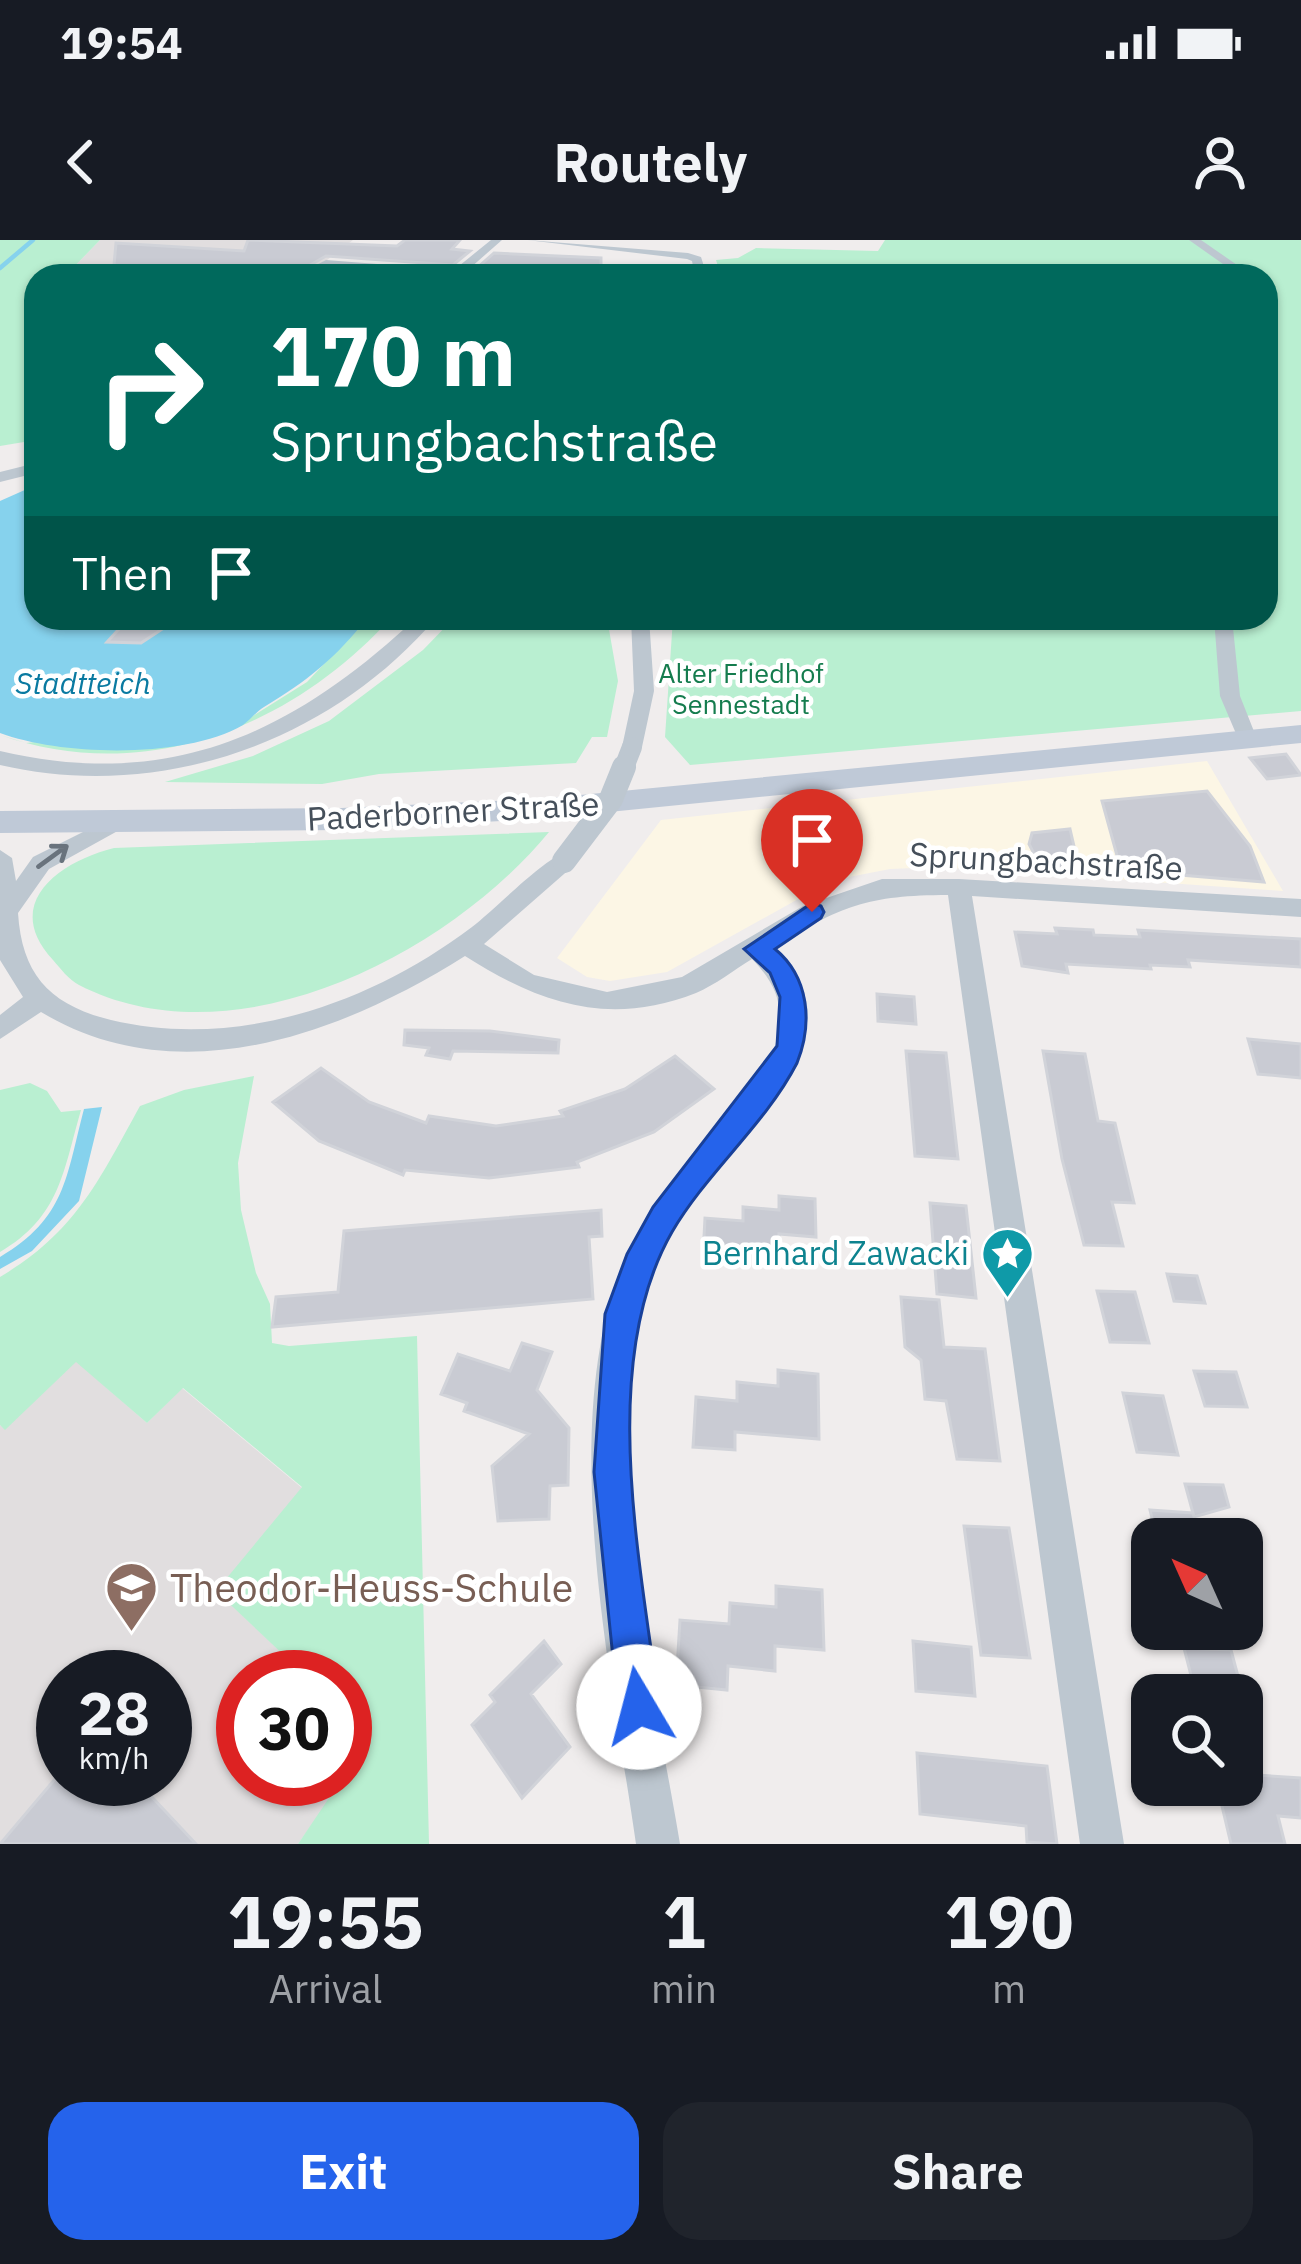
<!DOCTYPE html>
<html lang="en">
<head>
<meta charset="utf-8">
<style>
  :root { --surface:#171b24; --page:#20242c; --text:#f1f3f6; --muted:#9ea1a6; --accent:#2563eb }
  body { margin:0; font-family:"IBM Plex Sans",sans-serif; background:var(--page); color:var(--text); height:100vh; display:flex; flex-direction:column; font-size:45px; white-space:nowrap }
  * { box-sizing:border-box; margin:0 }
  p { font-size:39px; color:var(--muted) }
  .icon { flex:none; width:66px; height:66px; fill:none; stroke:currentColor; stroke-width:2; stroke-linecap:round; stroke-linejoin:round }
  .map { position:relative; height:1604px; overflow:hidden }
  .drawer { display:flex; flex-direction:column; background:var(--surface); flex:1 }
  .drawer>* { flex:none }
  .top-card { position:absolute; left:24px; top:24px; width:1254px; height:366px; border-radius:36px; box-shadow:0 3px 9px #0004; background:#00695c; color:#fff; overflow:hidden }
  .needle { width:78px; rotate:315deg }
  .controls { position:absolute; left:1131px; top:1278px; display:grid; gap:24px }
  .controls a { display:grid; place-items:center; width:132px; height:132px; border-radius:24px; background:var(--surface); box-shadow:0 3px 9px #0004; font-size:60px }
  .speed { position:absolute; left:36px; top:1410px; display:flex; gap:24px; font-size:60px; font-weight:700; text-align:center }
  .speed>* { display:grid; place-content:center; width:156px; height:156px; border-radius:50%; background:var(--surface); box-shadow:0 3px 9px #0004; line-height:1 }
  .speed small { font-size:30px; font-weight:400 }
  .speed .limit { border:18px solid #d22; background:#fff; color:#111 }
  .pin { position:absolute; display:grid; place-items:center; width:102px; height:102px; color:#fff; margin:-123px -51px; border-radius:50% 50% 50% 0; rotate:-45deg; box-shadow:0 0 12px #0007 }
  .pin .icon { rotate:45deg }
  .me { position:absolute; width:132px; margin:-66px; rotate:352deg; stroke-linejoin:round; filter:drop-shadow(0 0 9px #0008) }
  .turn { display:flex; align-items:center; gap:42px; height:252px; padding:0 48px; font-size:54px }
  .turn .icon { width:156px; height:156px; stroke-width:2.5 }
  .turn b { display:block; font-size:84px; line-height:102px }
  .then { display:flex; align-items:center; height:114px; padding:0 48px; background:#0003; gap:24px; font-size:45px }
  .eta { display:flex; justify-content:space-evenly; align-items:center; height:204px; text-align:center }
  .eta b { font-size:72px; font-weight:800; line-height:84px }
  .action { display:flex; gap:24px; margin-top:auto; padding:24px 48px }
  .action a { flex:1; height:138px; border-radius:36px; background:var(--accent); color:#fff; font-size:48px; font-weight:800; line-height:138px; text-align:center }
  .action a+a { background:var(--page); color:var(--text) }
  .status { display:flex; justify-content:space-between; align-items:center; height:84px; padding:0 60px; background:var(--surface); direction:ltr }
  .status svg { height:33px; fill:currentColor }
  header { display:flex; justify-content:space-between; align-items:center; height:156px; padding:0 48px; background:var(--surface); font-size:54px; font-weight:800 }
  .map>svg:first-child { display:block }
</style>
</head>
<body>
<div class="status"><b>19:54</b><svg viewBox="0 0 49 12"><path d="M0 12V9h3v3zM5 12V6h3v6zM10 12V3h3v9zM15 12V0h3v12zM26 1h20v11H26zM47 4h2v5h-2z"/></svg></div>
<header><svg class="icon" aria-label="back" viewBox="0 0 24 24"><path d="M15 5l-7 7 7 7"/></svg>Routely<svg class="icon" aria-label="person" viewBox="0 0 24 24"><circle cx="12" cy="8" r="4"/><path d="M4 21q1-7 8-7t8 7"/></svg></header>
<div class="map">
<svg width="1301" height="1604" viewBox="0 0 1301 1604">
  <rect width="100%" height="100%" fill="#f0eded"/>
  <path fill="#fcf6e5" d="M1207,521L1283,651L938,627L890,629L849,637L809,653L667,732L610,741L587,737L557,718L661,580Z"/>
  <path fill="#e1dedf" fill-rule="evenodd" d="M100,0H353L327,20L295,36L66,35Z
    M76,1121L147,1183L182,1148L302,1248L217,1351L307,1437H243V1539H344L298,1604H0V1185L5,1189ZM63,1437H165V1539H63Z"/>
  <path fill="#b9efd1" d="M0,0H100L67,34L77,36H36V200L0,206Z
    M885,0H1301V471L690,525L665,497L673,378H1266V36H721L716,20L738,18L756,8L878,11Z
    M367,378H391C292,487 145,546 0,495L26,503L251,477L307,442Z
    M454,378H607L618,441L607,497H592L576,523L379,534L322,544L165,542L253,516L329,481L423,410Z
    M549,592C449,714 235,825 79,745C69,740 60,728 53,720C0,663 61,621 114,608Z
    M254,836L238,923L241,970L256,1033L270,1064L272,1103L289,1106L417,1096L429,1604H298L370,1497L345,1473V1437H307L216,1351L302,1247L183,1148L147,1183L76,1122L5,1190L0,1185V1037C76,992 99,940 140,866L184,850Z
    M30,843L47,851L61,872L81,870C63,932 60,977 0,1012V850Z"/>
  <path fill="#86d2ed" d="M36,245V378H95L137,387L187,378H367C337,417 306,442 264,467C256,472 250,480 243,485C185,519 62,516 0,493V261Z
    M102,867L79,961L32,1011L0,1029V1017C66,978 66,937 84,869Z"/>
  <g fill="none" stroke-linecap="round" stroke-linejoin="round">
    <path stroke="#86d2ed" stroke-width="4.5" d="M0,28L33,0"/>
  </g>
  <path fill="#c9cbd3" stroke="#d1d3d9" stroke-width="3" d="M248,0L397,6L405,0H460L452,9L470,11L453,25L326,16L291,36H197L203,32L114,25L116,3L244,11Z
    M494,13L601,18V36H468Z
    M129,378H179L141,403L107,402Z
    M1286,514L1301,535L1267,539L1250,518Z
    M1207,551L1250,606L1264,642L1121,630L1102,561Z
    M1070,589L1080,632L1042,629L1029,604L1032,593Z
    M1055,688L1093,690L1094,695L1140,697L1138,690L1301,699V727L1188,720L1190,727L1150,725L1151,729L1066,724L1068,733L1022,726L1015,692L1057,694Z
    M877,754L914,757L916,784L878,781Z
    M405,790L490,791L559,800L558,813L453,811L450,819L426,815L429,808L404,805Z
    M1248,799L1301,804V838L1258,834Z
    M906,811L946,813L958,919L915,916Z
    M1043,811L1085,814L1098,881L1115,883L1134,963L1112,962L1123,1006L1084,1005L1062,919Z
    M675,816L714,849L654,892L577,922L579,927L489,938L405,930L403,935L319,901L273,862L321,828L369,862L426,883L429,876L496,886L563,876L560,871L625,849Z
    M779,956L815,959L816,997L779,994V1009L741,1006V1019L703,1016L705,978L743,981V967L779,970Z
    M930,963L966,966L976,1058L937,1054Z
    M601,970L602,996L589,997L593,1059L272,1087L276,1057L338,1052L344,991Z
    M1167,1034L1197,1036L1205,1063L1174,1061Z
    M1097,1051L1135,1052L1149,1103L1110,1102Z
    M901,1057L939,1060L944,1107L985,1109L1000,1221L957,1219L946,1161L925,1159L921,1120L905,1107Z
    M522,1103L552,1112L537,1150L569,1188L568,1245L550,1246L549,1279L498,1281L492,1226L529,1194L464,1171L467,1163L441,1154L458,1114L510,1131Z
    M778,1130L818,1134L819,1199L735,1192V1210L693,1207L696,1157L737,1161V1142L778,1146Z
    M1194,1131L1236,1132L1247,1167L1205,1166Z
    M1123,1153L1163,1156L1178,1215L1137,1212Z
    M1185,1244L1223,1245L1229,1267L1194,1277Z
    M1150,1270L1193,1273L1200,1299H1157Z
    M964,1286L1009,1288L1030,1418L981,1415Z
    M776,1346L822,1350L824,1410L775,1406V1431L728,1426L727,1450L676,1445L680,1380L729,1384L730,1363L776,1367Z
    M544,1401L561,1424L531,1454L570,1507L522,1558L472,1485L495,1462L490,1455Z
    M913,1401L971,1407L975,1456L916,1451Z
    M1184,1408L1231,1410L1243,1455H1196Z
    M917,1513L1047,1526L1057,1604L1027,1602L1026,1586L920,1574Z
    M1242,1534L1301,1538V1578L1278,1576L1285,1604H1231L1217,1545H1242Z
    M55,1539H135L196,1604H0Z"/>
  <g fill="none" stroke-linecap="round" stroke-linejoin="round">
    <path fill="#bdc7d0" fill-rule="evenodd" d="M491,0H502L461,36L328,26L310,36H295L326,20L454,30Z
      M527,0L688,13L701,17L707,36H695L692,21L687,19Z
      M1189,0H1201L1253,36H1240Z
      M36,223V233L0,242V232Z
      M416,378H436C329,503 160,562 0,525V511C171,551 293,493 416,378Z
      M631,378H649L654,451L642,507L632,513L622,507L634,451Z
      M1214,378H1232L1240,456L1257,499L1254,503H1240L1220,456Z
      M115,576L126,583L123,588L49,629L18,673C22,735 50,765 111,780C237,810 370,764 472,687C493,671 544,619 564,613L576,621L572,627L484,704L534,735L607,752L682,737L803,666L882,639H959L1301,659V677L972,656L1124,1604H1080L948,655C868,655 841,666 772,708C786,723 801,739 806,760C824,836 683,950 654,1024C590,1187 652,1435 680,1604H636C611,1428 550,1162 635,998C671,927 738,876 775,806C785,769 779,747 752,719C734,730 715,745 696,753C609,787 540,764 465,716C341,794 179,855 41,772L0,799V775L23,757L0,720V610L12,618L16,641L33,617Z"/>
    <path fill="#bfc9d7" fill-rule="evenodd" d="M1301,485V503L539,579L341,590L0,593V571L341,568L539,559Z"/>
    <path stroke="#bdc7d0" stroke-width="20" d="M623,530L632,507"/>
    <path stroke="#bdc7d0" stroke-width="24" d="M564,621L611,559L624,527"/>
  </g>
  <defs><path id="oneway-shaft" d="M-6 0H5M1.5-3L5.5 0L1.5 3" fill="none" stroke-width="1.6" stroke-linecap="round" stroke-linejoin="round" transform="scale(3)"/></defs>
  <use stroke="#69737d" href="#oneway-shaft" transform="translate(53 616) rotate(-36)"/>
  <path fill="#2563eb" stroke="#184099" stroke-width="3" d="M812,663L821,666L824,672L821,678L775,709C809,737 813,783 797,823C765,885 707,932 672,992C597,1123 641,1324 659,1467L653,1482L639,1488L624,1482L618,1467L594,1232L605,1074L627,1014L653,967L777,806L780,757L770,733L744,709Z"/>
  <defs>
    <symbol id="sight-pin" viewBox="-11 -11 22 30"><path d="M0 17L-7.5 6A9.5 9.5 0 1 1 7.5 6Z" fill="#0f9aa8" stroke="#fff"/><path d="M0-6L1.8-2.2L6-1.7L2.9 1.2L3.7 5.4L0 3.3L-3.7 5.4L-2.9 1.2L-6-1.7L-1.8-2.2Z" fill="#fff"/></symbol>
    <symbol id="school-pin" viewBox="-11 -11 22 30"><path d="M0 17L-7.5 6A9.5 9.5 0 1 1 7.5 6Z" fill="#8d6e63" stroke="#fff"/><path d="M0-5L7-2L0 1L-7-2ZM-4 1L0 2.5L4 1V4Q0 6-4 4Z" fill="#fff"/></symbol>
  </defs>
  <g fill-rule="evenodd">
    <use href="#sight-pin" x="978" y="984" width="59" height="81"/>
    <use href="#school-pin" x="102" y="1318" width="59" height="81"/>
  </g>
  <g text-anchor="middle" stroke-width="9" stroke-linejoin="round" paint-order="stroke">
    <g font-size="27" fill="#157c4e" stroke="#fff">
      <text x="741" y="443">Alter Friedhof<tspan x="741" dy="31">Sennestadt</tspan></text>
    </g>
    <g font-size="30" font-style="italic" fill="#0a7aa1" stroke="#fff">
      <text x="83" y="454">Stadtteich</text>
    </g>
    <g font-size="33" fill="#454f5a" stroke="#fff">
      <text transform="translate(453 571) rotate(-3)" y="12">Paderborner Straße</text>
      <text transform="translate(1046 621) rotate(3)" y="12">Sprungbachstraße</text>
    </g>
    <g font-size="33" fill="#0d838f" stroke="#fff" text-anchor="end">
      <text x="969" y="1025">Bernhard Zawacki</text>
    </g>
    <g font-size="39" fill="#785e54" stroke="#fff" text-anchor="start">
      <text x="170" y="1362">Theodor-Heuss-Schule</text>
    </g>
  </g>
</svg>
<div class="controls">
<a><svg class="needle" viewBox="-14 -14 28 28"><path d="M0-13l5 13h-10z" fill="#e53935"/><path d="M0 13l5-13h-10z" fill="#9ea1a6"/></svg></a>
<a><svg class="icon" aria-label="search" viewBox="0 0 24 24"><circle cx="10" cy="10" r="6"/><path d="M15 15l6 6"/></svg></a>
</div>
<div class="speed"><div>28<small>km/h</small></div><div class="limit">30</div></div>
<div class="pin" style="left:812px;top:672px;background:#d93025"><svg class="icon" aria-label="arrive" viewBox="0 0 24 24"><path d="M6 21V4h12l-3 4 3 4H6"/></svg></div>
<svg class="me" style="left:639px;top:1467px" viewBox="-20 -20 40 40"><circle r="19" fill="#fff"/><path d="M0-13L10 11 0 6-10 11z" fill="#2563eb"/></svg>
<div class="top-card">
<div class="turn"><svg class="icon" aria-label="right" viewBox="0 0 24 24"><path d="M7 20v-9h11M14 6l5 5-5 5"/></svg><div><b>170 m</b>Sprungbachstraße</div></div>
<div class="then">Then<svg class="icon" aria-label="arrive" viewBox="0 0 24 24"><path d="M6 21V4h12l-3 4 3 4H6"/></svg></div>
</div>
</div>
<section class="drawer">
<div class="eta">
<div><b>19:55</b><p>Arrival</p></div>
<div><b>1</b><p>min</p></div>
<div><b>190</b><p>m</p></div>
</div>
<div class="action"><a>Exit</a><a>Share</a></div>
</section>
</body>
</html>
